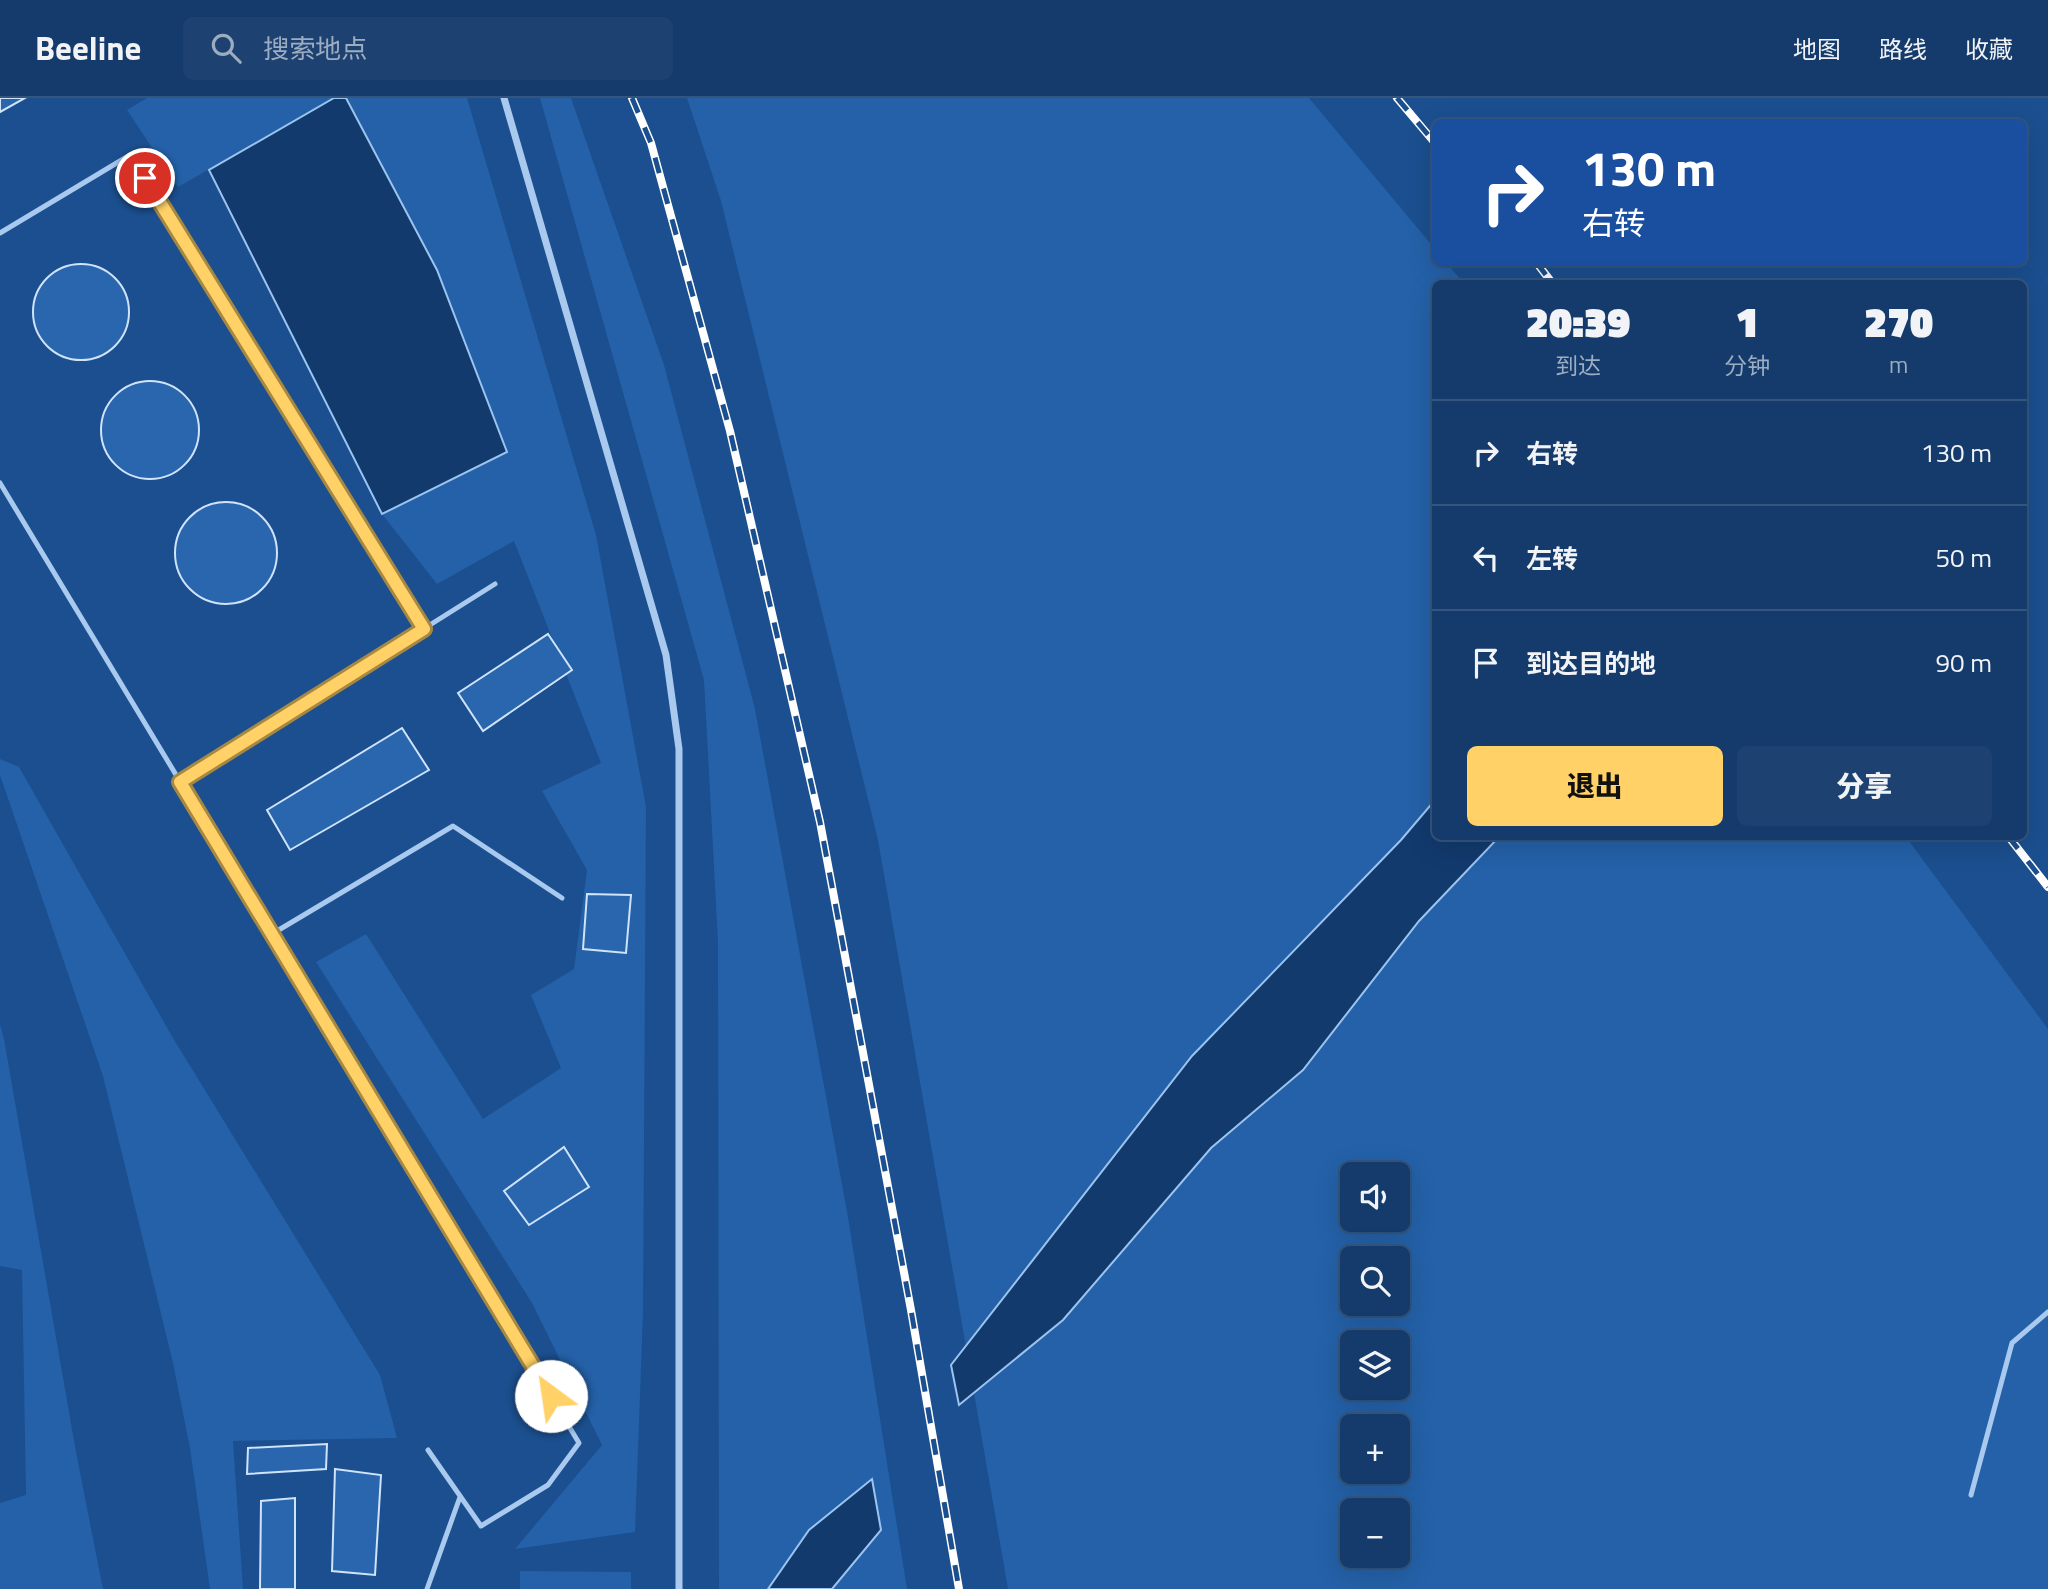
<!DOCTYPE html>
<html lang="zh">
<head>
<meta charset="utf-8">
<style>
  :root { --surface:#143b6b; --page:#1d4271; --text:#f1f3f6; --muted:#9dadc1; --line:#33557e; --accent:#ffd166 }
  body { margin:0; font-family:"Titillium Web","Noto Sans SC",sans-serif; background:var(--page); color:var(--text); height:100vh; display:flex; flex-direction:column; font-size:26px; white-space:nowrap }
  * { box-sizing:border-box; margin:0 }
  p { font-size:23px; color:var(--muted) }
  .icon { flex:none; width:38px; height:38px; fill:none; stroke:currentColor; stroke-width:2; stroke-linecap:round; stroke-linejoin:round }
  .map { position:relative; flex:1; overflow:hidden }
  .drawer { position:absolute; left:1432px; top:182px; width:595px; height:560px; display:flex; flex-direction:column; background:var(--surface); border-radius:10px; box-shadow:0 7px 28px #0002,0 0 0 2px var(--line) }
  .drawer>* { flex:none }
  .hud { position:absolute; left:1432px; top:21px; width:595px; height:147px; border-radius:10px; box-shadow:0 7px 28px #0002,0 0 0 2px var(--line); background:#1a4fa0; color:#fff; overflow:hidden }
  .fabs { position:absolute; left:1340px; top:1064px; display:grid; gap:14px }
  .fabs a { display:grid; place-items:center; width:70px; height:70px; border-radius:10px; background:var(--surface); box-shadow:0 7px 28px #0002,0 0 0 2px var(--line); font-size:35px }
  .pin { position:absolute; display:grid; place-items:center; width:60px; height:60px; color:#fff; margin:-30px; border:4px solid #fff; border-radius:50%; box-shadow:0 2px 7px #0007 }
  .me { position:absolute; width:77px; margin:-38px; rotate:329deg; stroke-linejoin:round; filter:drop-shadow(0 0 5px #0008) }
  .turn { display:flex; align-items:center; gap:24px; height:147px; padding:0 35px; font-size:32px }
  .turn .icon { width:91px; height:91px; stroke-width:2.5 }
  .turn b { display:block; font-size:49px; line-height:60px }
  .eta { display:flex; justify-content:space-evenly; align-items:center; height:119px; text-align:center }
  .eta b { font-size:42px; font-weight:800; line-height:49px }
  .action { display:flex; gap:14px; margin-top:auto; padding:14px 35px }
  .action a { flex:1; height:80px; border-radius:10px; background:var(--accent); color:#111; font-size:28px; font-weight:800; line-height:80px; text-align:center }
  .action a+a { background:var(--page); color:var(--text) }
  ul { padding:0; list-style:none }
  li { display:flex; align-items:center; gap:21px; height:105px; padding:0 35px; border-top:2px solid var(--line) }
  li div { flex:1 }
  li b { display:block; font-size:26px }
  li em { font-style:normal }
  header { display:flex; align-items:center; gap:42px; box-sizing:border-box; height:98px; padding:0 35px; background:var(--surface); border-bottom:2px solid var(--line) }
  header strong { font-size:33px }
  nav { display:flex; gap:38px; margin-inline-start:auto; font-size:24px }
  .search { width:490px; height:63px; background:var(--page); display:flex; align-items:center; gap:18px; box-sizing:border-box; padding:0 24px; border-radius:10px; color:var(--muted); font-size:26px }
  .map>svg:first-child { display:block }
</style>
</head>
<body>
<header>
<strong>Beeline</strong>
<div class="search"><svg class="icon" aria-label="search" viewBox="0 0 24 24"><circle cx="10" cy="10" r="6"/><path d="M15 15l6 6"/></svg>搜索地点</div>
<nav><a>地图</a><a>路线</a><a>收藏</a></nav>
</header>
<div class="map">
<svg width="2048" height="1491" viewBox="0 0 2048 1491">
  <rect width="100%" height="100%" fill="#1b4f8f"/>
  <path fill="#2461a8" fill-rule="evenodd" d="M147,0H334L178,89L127,12Z
    M346,0H467L596,437L646,709L643,1214L635,1434L515,1451L602,1347L532,1205L316,864L366,836L483,1021L561,970L531,897L574,871L587,772L542,693L601,665L514,443L437,486L382,416L507,354L437,172Z
    M540,0H571L664,267L755,611L848,1119L907,1491H719L718,844L704,582Z
    M687,0H1309L1435,151V164L1446,165L1464,185L1435,186V738L1906,739L2048,931V1491H1008L878,742L721,103ZM1353,1076H1398V1122H1353ZM1353,1160H1398V1206H1353ZM1353,1244H1398V1290H1353ZM1353,1328H1398V1374H1353ZM1353,1412H1398V1458H1353Z
    M0,661L19,669L173,940L380,1277L397,1340L233,1343L243,1491H210L190,1350L173,1265L103,978L0,677Z
    M0,926L4,941L76,1354L103,1491H0V1405L26,1397L22,1172L0,1168Z
    M520,1473L631,1474V1491H520Z"/>
  <path fill="#123a6d" stroke="#9cc4f0" stroke-width="2" d="M334,0H346L437,172L507,354L382,416L209,72Z
    M1435,702V738L1499,739L1419,823L1303,972L1211,1050L1063,1222L959,1307L951,1267L1192,958L1401,742Z
    M872,1381L881,1432L832,1491H768L809,1432Z"/>
  <path fill="#2a66ad" stroke="#cfe3fa" stroke-width="2" d="M0,0H25L0,14Z
    M33 214a48 48 0 1 1 96 0a48 48 0 1 1-96 0Z
    M101 332a49 49 0 1 1 98 0a49 49 0 1 1-98 0Z
    M175 455a51 51 0 1 1 102 0a51 51 0 1 1-102 0Z
    M548,536L572,572L483,633L458,595Z
    M402,630L429,672L290,752L267,712Z
    M587,796L631,797L626,855L583,851Z
    M564,1049L589,1089L529,1127L504,1093Z
    M327,1346L326,1371L247,1376L248,1350Z
    M335,1371L381,1377L375,1477L332,1473Z
    M295,1400V1491H260L261,1403Z"/>
  <g fill="none" stroke-linecap="round" stroke-linejoin="round">
    <path stroke="#a9c9ee" stroke-width="5" d="M0,135L130,57L424,531
      M0,385L579,1345L548,1387L481,1428L428,1352
      M180,684L495,486
      M272,836L453,728L562,800
      M1971,1397L2012,1245L2048,1214
      M427,1491L460,1399"/>
    <path stroke="#a9c9ee" stroke-width="7" d="M504,0L666,557L679,651V1491"/>
    <defs>
      <path id="rail" d="M632,0L651,45L730,333L820,724L911,1212L959,1491
        M1397,0L1435,45
        M1536,164L1553,186
        M2008,738L2048,789"/>
    </defs>
    <use href="#rail" stroke="#fff" stroke-width="8"/>
    <use href="#rail" stroke="#1b4f8f" stroke-width="5" stroke-dasharray="16" stroke-linecap="butt"/>
  </g>
  <g fill="none" stroke-linecap="round" stroke-linejoin="round">
    <defs>
      <path id="route" d="M145,80L424,531L180,684L551,1298"/>
    </defs>
    <use href="#route" stroke="#a68842" stroke-width="18"/>
    <use href="#route" stroke="#ffd166" stroke-width="12"/>
  </g>
</svg>
<div class="fabs">
<a><svg class="icon" aria-label="sound" viewBox="0 0 24 24"><path d="M4 9h4l5-4v14l-5-4H4zM17 9q2 3 0 6"/></svg></a>
<a><svg class="icon" aria-label="search" viewBox="0 0 24 24"><circle cx="10" cy="10" r="6"/><path d="M15 15l6 6"/></svg></a>
<a><svg class="icon" aria-label="layers" viewBox="0 0 24 24"><path d="M12 4l9 5-9 5-9-5zM3 14l9 5 9-5"/></svg></a>
<a>+</a>
<a>−</a>
</div>
<div class="pin" style="left:145px;top:80px;background:#d93025"><svg class="icon" aria-label="arrive" viewBox="0 0 24 24"><path d="M6 21V4h12l-3 4 3 4H6"/></svg></div>
<svg class="me" style="left:551px;top:1298px" viewBox="-20 -20 40 40"><circle r="19" fill="#fff"/><path d="M0-13L10 11 0 6-10 11z" fill="#ffd166"/></svg>
<div class="hud">
<div class="turn"><svg class="icon" aria-label="right" viewBox="0 0 24 24"><path d="M7 20v-9h11M14 6l5 5-5 5"/></svg><div><b>130 m</b>右转</div></div>
</div>
<section class="drawer">
<div class="eta">
<div><b>20:39</b><p>到达</p></div>
<div><b>1</b><p>分钟</p></div>
<div><b>270</b><p>m</p></div>
</div>
<ul>
<li><svg class="icon" aria-label="right" viewBox="0 0 24 24"><path d="M7 20v-9h11M14 6l5 5-5 5"/></svg><div><b>右转</b></div><em>130 m</em></li>
<li><svg class="icon" aria-label="left" viewBox="0 0 24 24"><path d="M17 20v-9H6M10 6l-5 5 5 5"/></svg><div><b>左转</b></div><em>50 m</em></li>
<li><svg class="icon" aria-label="arrive" viewBox="0 0 24 24"><path d="M6 21V4h12l-3 4 3 4H6"/></svg><div><b>到达目的地</b></div><em>90 m</em></li>
</ul>
<div class="action"><a>退出</a><a>分享</a></div>
</section>
</div>
</body>
</html>
